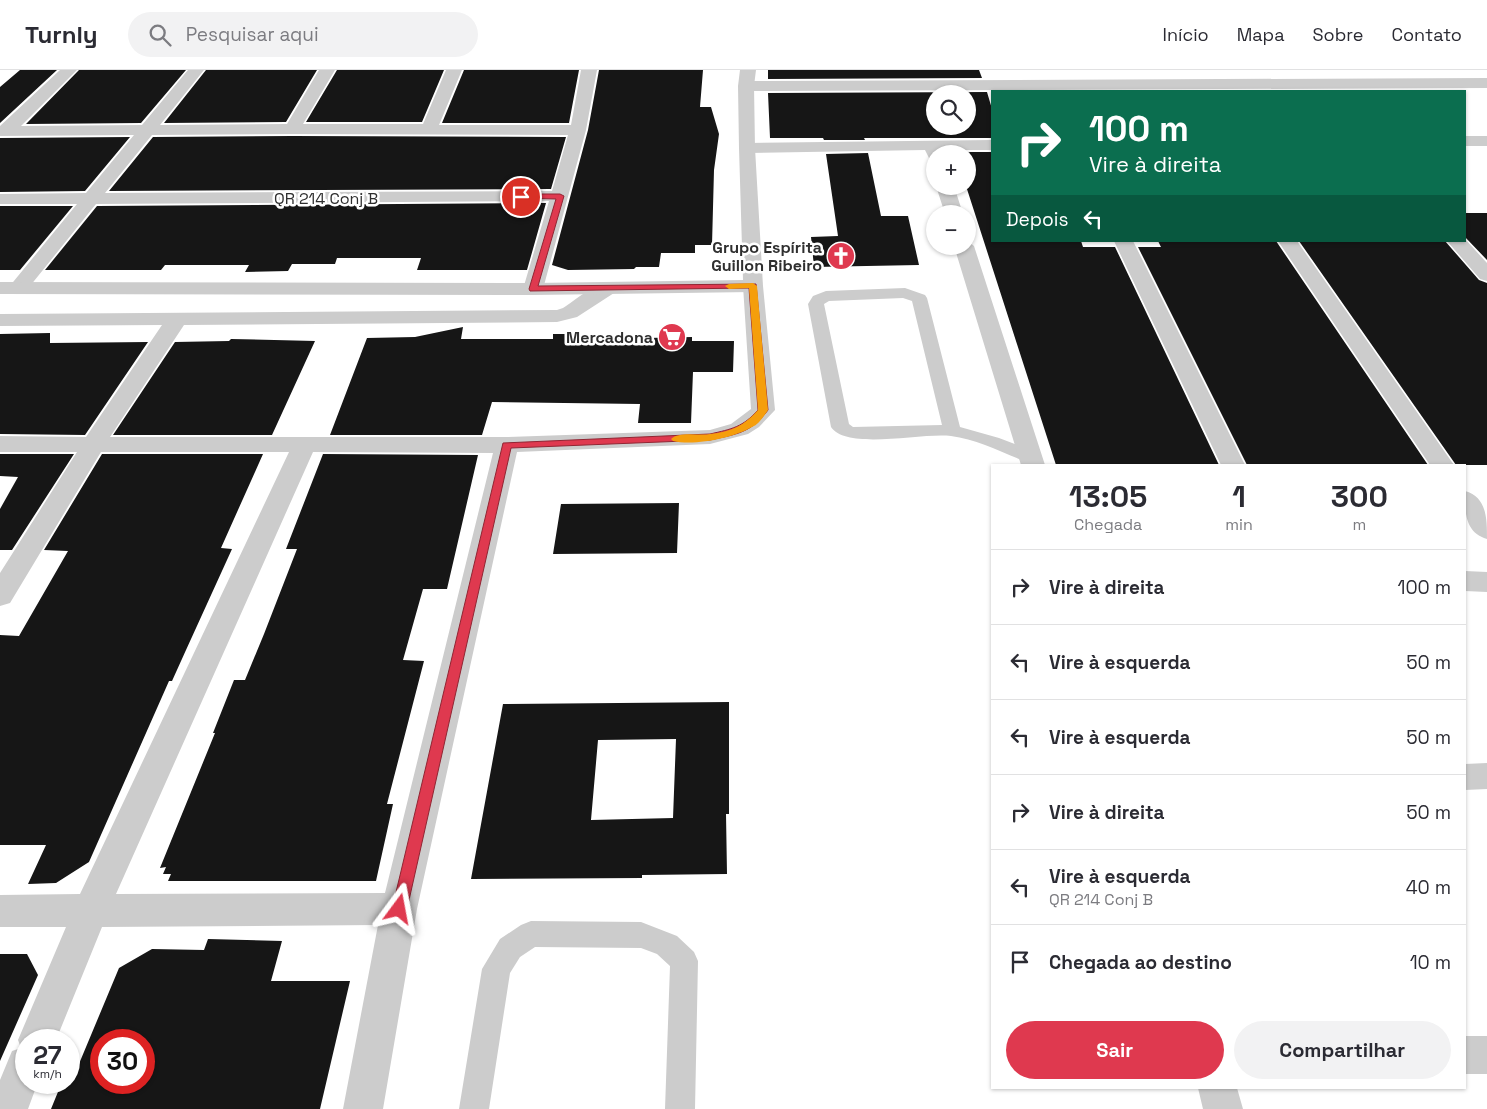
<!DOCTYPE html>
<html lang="pt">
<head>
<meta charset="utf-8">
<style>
  :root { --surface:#fff; --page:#f2f2f3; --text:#2b2b33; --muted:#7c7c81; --line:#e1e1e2; --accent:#df394f }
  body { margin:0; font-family:"Space Grotesk",sans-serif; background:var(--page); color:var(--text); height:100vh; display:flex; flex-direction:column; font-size:19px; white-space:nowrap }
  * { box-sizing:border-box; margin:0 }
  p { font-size:16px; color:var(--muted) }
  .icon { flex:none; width:28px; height:28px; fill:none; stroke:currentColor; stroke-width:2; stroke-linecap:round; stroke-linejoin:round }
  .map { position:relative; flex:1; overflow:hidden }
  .panel { position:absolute; left:991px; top:394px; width:475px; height:625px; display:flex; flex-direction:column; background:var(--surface); border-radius:0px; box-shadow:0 1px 4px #0004 }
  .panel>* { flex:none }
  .top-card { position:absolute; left:991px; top:20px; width:475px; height:152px; border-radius:0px; box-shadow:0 1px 4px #0004; background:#0b6e4f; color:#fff; overflow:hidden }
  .tools { position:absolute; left:926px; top:15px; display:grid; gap:10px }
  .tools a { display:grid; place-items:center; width:50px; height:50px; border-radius:50%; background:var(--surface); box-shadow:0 1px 4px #0004; font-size:25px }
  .speed { position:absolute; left:15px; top:959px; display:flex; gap:10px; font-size:25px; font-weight:700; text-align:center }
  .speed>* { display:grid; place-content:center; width:65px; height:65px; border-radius:50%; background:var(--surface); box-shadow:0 1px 4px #0004; line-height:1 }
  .speed small { font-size:12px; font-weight:400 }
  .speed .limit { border:8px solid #d22; background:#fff; color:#111 }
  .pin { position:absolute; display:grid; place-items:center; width:42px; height:42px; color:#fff; margin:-21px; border:2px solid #fff; border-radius:50%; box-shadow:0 1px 5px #0007 }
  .me { position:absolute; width:55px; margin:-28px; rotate:13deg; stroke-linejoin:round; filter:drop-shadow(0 0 4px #0008) }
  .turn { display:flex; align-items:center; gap:18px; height:105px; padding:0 15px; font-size:22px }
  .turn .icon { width:65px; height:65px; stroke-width:2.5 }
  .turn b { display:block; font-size:35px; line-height:42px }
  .then { display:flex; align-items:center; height:48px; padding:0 15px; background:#0003; gap:10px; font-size:19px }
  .eta { display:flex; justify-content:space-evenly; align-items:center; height:85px; text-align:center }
  .eta b { font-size:30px; font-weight:600; line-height:35px }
  .cta { display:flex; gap:10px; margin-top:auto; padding:10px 15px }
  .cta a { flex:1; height:58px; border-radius:30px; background:var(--accent); color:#fff; font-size:20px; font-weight:600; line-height:58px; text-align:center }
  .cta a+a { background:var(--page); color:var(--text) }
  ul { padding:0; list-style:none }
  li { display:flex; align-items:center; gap:15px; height:75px; padding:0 15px; border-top:1px solid var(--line) }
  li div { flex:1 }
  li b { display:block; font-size:19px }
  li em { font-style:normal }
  header { display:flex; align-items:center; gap:30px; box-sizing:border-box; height:70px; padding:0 25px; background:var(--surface); border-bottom:1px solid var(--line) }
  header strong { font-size:24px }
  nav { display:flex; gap:28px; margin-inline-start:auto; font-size:18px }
  .search { width:350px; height:45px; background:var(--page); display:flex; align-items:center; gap:12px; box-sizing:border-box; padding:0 18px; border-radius:28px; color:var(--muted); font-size:19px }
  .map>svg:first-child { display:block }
</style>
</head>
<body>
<header>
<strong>Turnly</strong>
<div class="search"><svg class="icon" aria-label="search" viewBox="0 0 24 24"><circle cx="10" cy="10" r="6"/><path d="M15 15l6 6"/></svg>Pesquisar aqui</div>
<nav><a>Início</a><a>Mapa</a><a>Sobre</a><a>Contato</a></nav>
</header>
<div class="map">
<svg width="1487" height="1039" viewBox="0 0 1487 1039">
  <rect width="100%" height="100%" fill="#fff"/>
  <path fill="#161616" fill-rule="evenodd" d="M20,0H57L0,53V17Z
    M79,0H186L141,53L26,54Z
    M206,0H317L286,52L164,53Z
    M337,0H444L422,52H306Z
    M464,0H579L569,53H442Z
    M599,0H703L700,37H711L719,64L714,100L712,175H695V183H661L659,197H636L634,199L568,200L552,195L588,60Z
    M768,0H979L982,8L768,9Z
    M987,22L992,39V68H864L865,70H824L823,68H770L768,23ZM935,24H968V56H935Z
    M292,66L566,67L551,119L109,121L153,67Z
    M130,67L85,121L0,122V68Z
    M955,82H992V171H1081L1083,177H1115L1219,395H1056L966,116H968V84H956Z
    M868,83L881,146H908L919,195L814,197L811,167L838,166L826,84Z
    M546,133L527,200H417L421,188H337L335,194H292L288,201L245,202L249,195H165L161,200H45L97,136Z
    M0,136H73L20,200H0Z
    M1465,143H1487V190L1465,167Z
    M1158,171H1276L1428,395H1247L1138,177H1161Z
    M1299,171H1445L1479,210L1487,213V395H1456Z
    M463,257L461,269H553V264H600V266L646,268L692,267V271H734L733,302H693L691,353H638L640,334L492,332L482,365H330L367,268L415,267Z
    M50,263V273L148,272L85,365L0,364V264Z
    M231,269L315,271L272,365H113L175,272L229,271Z
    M0,384H74L12,480H0V439L18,407L0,406Z
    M102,384H263L221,478L232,479L186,580L172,611H169L89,792L56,813L28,814L46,775H0V565L19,566L68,481L44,480Z
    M323,384L478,385L447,519H423L403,590L424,591L387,734H393L376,811H168L171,804H163L166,797L160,798L215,663H213L234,610H245L264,564L297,479H286Z
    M679,433L677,483L553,484L561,434Z
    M729,632V744H726L727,804L642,805V808L471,809L503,634ZM676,669L673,748L591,750L598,670Z
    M208,869L282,871L271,911H350L320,1039H51L62,1012H69V1000L76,1001L119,898L152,879L204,880ZM101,970H144V1012H101Z
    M0,884H27L38,905L0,991Z"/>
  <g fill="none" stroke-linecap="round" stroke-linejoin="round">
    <path fill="#ccc" fill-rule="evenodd" d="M905,218L925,225L927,228L960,357L999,368L1038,383L1040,387L1038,391L1031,393L1024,391C1001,382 976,369 951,366C924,362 847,381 831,357L808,234L813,226L826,221ZM903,228L912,231L942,355L853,357L849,354L824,234L829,231Z
      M531,851L641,852L677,866L694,882L698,891L695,1039H665L670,896L657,884L641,878L535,877L520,887L510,903L489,1039H459L482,899L500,869L521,855Z"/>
    <path fill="#ccc" fill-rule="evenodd" d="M60,0H77L21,56L142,55L188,0H204L160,55L287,54L319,0H335L303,54H423L446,0H462L439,55H571L581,0H597L586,60L543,219L540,223L533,225L526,223L523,219L549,131L96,134L26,221L19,223L12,221L9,217L77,134H0V124L86,123L134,65L0,66V56ZM292,64L568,65L552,121L105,123L152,65Z
      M1487,8V18L746,21L741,19L738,16L741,13L746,11Z
      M1465,66H1487V76H1465Z
      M992,70V80H942L943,84H935V89L929,88L925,80L747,83L741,82L739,78L741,74L747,73Z
      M936,116H954L963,144H945Z
      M1465,169L1487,193V211L1480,209L1447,171H1465Z
      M968,171L974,176L1045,395H1021L954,176H968Z
      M1114,171H1133L1245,395H1221Z
      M1278,171H1297L1454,395H1430Z
      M753,210L760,212L763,216L775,340L759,357L748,364L710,374L517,382L417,839L383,1039H343L378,855L102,857L56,970H26V1012H38L28,1039H0V1010L12,981L21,978L18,970L66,857H0V825L80,824L289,382H101L10,533L0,536V503L77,382H0V366L86,367L162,255L0,256V244L557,240L563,238C577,229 597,210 614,215L617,219L614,223L577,247L557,252L184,255L110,367H507L710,360L731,354L751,339L743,216L746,212ZM313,382L493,383L385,823L116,824Z
      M1465,421C1487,427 1487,449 1487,469C1464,462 1465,441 1465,421Z
      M1465,501L1487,502V522L1465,521Z
      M1487,693V719L1465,720V694Z
      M1465,966H1487V1004H1465Z
      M1198,1018H1237L1243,1039H1203Z"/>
    <path fill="#ccc" fill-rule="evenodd" d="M740,0H756L754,16L755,78L763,216L760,220L753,222L533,225L0,224V212L533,213L743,210L739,78L738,16Z"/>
  </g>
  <path fill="#df394f" stroke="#912533" d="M521,124H560L564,126L538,216L756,214L768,340C751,363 737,364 710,370L511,378L407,839L404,844L399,846L394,844L392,839L503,373L710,364C732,359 743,357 758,340L749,218L530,221L529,219L556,129L519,128L517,127Z"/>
  <path fill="#f59e0b" d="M753,213L757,216L768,340C764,346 759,354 752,357C733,368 695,376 673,371L671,369C679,361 699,366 710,364C731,362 745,355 758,340L749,218L729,219L725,216L729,214Z"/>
  <defs>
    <symbol id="church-disc" viewBox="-11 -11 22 22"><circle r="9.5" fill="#df394f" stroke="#fff"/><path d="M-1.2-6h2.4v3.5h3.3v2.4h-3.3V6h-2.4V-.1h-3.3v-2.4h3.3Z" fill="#fff"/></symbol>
    <symbol id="supermarket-disc" viewBox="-11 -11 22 22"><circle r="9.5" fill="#df394f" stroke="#fff"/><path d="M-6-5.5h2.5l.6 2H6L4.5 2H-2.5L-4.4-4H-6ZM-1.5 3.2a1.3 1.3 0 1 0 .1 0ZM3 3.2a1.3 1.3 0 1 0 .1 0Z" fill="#fff"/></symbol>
  </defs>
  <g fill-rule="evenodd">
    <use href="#church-disc" x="825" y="170" width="32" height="32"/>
    <use href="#supermarket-disc" x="656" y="251" width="32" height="32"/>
  </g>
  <g text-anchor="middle" stroke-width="5" stroke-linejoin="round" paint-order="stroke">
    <g font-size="16" fill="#2f2f2f" stroke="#fff">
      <text x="326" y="134">QR 214 Conj B</text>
    </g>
    <g font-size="16" font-weight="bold" fill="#2f2f2f" stroke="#fff" text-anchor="end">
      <text x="822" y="183">Grupo Espírita<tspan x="822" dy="18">Guillon Ribeiro</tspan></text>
      <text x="653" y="273">Mercadona</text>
    </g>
  </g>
</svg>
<div class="tools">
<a><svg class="icon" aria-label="search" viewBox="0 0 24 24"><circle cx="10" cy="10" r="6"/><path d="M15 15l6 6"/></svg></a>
<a>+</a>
<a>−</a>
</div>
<div class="speed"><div>27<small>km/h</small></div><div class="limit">30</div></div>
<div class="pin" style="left:521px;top:127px;background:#d93025"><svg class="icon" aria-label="arrive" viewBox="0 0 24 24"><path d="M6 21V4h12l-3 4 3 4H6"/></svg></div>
<svg class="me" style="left:399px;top:839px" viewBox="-20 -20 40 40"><path d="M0-17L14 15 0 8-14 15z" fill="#df394f" stroke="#fff" stroke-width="4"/></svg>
<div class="top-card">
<div class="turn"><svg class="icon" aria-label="right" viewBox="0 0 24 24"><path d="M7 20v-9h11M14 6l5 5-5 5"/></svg><div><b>100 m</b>Vire à direita</div></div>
<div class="then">Depois<svg class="icon" aria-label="left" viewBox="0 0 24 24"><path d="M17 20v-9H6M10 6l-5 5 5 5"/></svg></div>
</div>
<section class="panel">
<div class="eta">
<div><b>13:05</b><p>Chegada</p></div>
<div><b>1</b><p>min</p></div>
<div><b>300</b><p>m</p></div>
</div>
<ul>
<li><svg class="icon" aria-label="right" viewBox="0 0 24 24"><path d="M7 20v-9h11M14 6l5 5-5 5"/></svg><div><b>Vire à direita</b></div><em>100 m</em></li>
<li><svg class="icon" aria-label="left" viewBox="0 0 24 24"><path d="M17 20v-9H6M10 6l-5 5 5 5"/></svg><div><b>Vire à esquerda</b></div><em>50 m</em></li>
<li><svg class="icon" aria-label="left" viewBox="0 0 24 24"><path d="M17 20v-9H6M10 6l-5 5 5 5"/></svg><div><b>Vire à esquerda</b></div><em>50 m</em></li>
<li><svg class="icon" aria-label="right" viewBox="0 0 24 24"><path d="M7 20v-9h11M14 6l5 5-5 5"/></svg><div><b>Vire à direita</b></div><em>50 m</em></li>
<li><svg class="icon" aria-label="left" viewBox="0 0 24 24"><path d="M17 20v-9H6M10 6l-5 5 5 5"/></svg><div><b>Vire à esquerda</b><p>QR 214 Conj B</p></div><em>40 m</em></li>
<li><svg class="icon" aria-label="arrive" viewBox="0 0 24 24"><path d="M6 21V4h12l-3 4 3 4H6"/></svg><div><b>Chegada ao destino</b></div><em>10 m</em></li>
</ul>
<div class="cta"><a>Sair</a><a>Compartilhar</a></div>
</section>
</div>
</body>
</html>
